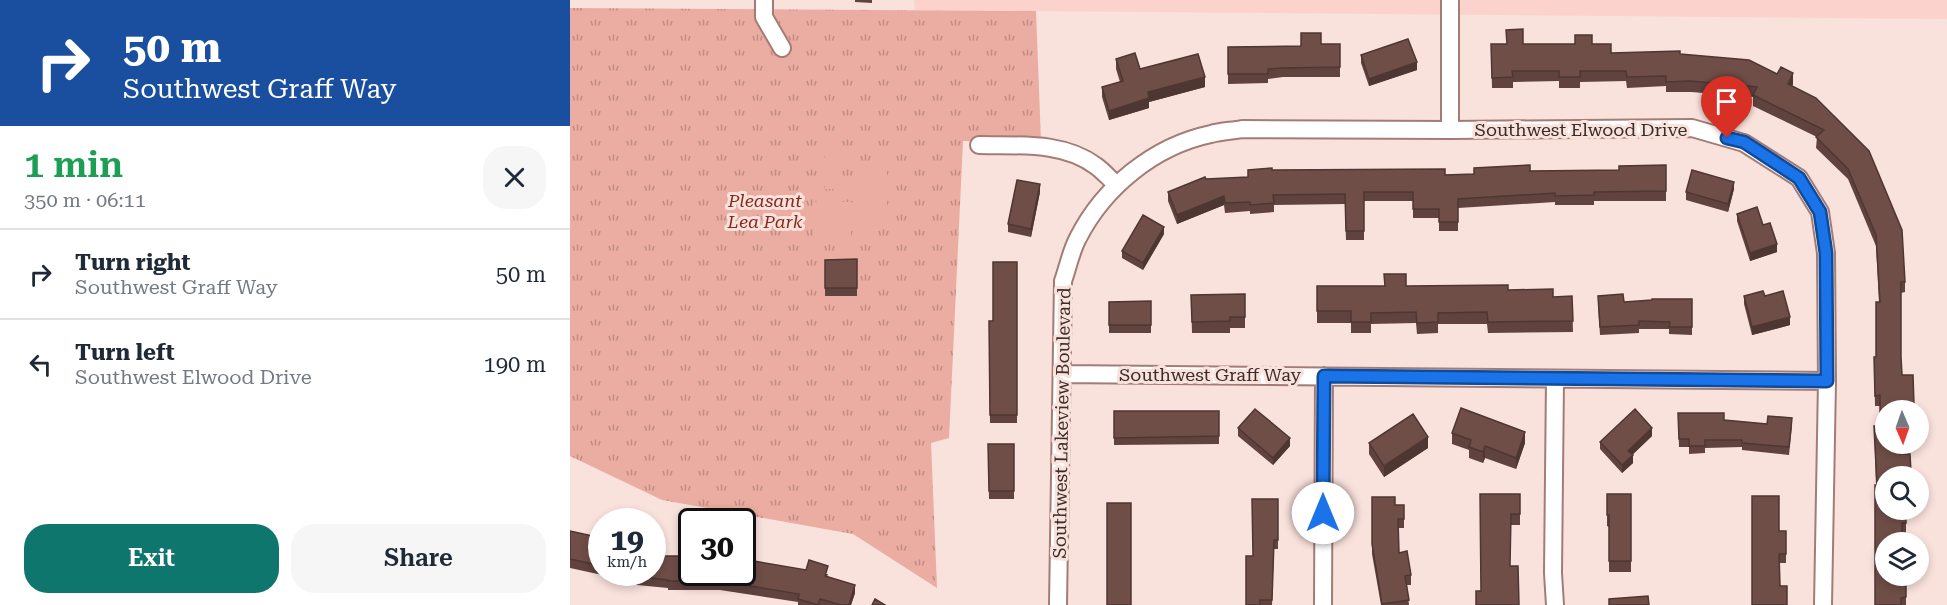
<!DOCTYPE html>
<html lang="en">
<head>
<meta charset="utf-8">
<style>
  :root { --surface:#fff; --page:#f6f6f7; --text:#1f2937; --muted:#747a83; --line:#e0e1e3; --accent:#0f766e }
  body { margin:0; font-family:"Roboto Serif",serif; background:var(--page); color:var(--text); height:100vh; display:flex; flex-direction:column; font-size:22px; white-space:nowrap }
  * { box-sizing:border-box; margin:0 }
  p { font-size:20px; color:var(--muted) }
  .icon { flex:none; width:33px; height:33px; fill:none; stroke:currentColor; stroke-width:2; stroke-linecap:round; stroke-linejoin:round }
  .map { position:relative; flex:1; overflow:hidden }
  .details { display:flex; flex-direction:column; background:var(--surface); width:570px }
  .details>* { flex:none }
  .guide { background:#1a4fa0; color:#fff; overflow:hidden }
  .needle { width:39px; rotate:178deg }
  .fabs { position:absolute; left:1305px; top:400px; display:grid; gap:12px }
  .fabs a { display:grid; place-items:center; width:54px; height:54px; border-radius:50%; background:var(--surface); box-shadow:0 3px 9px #0003; font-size:30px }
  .speed { position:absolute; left:18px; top:508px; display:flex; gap:12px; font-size:30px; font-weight:700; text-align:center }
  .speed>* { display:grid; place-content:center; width:78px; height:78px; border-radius:50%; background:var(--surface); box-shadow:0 3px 9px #0003; line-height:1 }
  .speed small { font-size:15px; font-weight:400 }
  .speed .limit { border:3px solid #111; border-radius:9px; background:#fff; color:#111 }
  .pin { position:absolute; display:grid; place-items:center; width:51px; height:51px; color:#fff; margin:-62px -26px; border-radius:50% 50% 50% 0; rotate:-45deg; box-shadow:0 0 6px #0007 }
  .pin .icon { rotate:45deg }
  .me { position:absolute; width:66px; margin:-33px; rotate:0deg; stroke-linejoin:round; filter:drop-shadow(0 0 4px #0008) }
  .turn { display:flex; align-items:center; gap:21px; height:126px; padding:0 24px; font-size:27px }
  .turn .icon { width:78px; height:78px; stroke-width:2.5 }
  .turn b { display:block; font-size:42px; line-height:51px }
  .round { display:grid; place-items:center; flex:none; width:63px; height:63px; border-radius:24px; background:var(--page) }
  .head { display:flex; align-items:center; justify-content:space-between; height:102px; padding:0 24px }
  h1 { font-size:36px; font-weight:600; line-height:45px; color:#1e9e55 }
  .button { display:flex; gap:12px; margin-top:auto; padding:12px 24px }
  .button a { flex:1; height:69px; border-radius:24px; background:var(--accent); color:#fff; font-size:24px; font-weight:600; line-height:69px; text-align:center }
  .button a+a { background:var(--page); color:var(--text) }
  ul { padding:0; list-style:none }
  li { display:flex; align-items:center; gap:18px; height:90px; padding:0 24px; border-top:2px solid var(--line) }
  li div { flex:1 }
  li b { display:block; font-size:22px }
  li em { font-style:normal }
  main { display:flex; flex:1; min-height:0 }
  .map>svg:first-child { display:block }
</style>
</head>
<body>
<main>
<section class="details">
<div class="guide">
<div class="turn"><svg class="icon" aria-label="right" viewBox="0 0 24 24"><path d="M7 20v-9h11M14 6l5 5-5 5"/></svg><div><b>50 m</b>Southwest Graff Way</div></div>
</div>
<div class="head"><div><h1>1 min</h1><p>350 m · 06:11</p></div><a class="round"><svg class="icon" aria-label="close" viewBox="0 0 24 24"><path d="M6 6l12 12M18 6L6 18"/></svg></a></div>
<ul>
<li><svg class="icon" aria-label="right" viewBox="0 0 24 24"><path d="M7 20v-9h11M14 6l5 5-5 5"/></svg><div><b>Turn right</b><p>Southwest Graff Way</p></div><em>50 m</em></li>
<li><svg class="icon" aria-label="left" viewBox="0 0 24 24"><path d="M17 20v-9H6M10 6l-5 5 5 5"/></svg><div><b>Turn left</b><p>Southwest Elwood Drive</p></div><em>190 m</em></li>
</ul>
<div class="button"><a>Exit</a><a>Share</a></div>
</section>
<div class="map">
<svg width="1377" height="605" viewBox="0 0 1377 605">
  <defs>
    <pattern id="park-tufts" width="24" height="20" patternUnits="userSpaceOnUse" patternTransform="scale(1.5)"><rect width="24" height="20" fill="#ebaca1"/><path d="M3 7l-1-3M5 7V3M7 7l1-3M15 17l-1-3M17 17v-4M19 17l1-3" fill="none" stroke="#c08c83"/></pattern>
  </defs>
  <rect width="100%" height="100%" fill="#f9e1dc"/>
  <path fill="#fbd3cc" d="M344,0H1377V19L345,10Z"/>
  <path fill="url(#park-tufts)" d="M0,8L466,11L471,142L393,141L379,438L361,443L367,588L283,534L92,500L0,456Z"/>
  <path fill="#ebaca1" d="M255,154H271V189H255Z
    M288,163H317V225H288Z
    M243,202H282L281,237H243Z"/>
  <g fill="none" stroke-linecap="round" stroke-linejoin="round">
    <defs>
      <path id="street" d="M194,0V17L212,48
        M880,0V130
        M409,145C448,146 493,141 526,166C533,171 540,179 547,185
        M492,374L1257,381
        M985,379L983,573L985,605
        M488,605L493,281C498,267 501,251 508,238C534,187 584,146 641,134C651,131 662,131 672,129L880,130L1122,128L1174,143L1229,178L1250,212L1256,253L1257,381L1253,605
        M753,605L754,376"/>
    </defs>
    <use href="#street" stroke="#a27d76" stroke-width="20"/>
    <use href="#street" stroke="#fff" stroke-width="16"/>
  </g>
  <path fill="#60433e" d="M285,0H302V3L285,2Z
    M751,44H770V77H713L698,79V83L658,84V47L731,46Z
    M921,44H1022L1041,53L1110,54L1223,84L1222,86L1246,98L1335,282V292L1331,293V357L1332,375H1343L1344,411H1316L1330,454L1341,472V477H1316L1336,510V533H1332L1316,543L1336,576V605H1305L1306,485L1304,426H1310V406H1305L1304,357H1306L1309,302L1306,246L1278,179L1246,148L1247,137L1183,106V97L1121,92H1096V86L1057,88L1056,81L1010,82V88H989V81L943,82V88H922Z
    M791,55L847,70L799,86L791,63Z
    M546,59L570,69L635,87L579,102V108L539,120L532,97V87L550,82L546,69Z
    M1096,165V201H1024V205H985V202L888,208V231H869V218H843V201H794V240H776L775,204L704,205V212L680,214V211L655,213L654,205L607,224L598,201V192L636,179L678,177L702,170L875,175L904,174L960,171L1049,170Z
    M1164,189L1158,212L1116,200V192Z
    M470,192L461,237L438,232V224Z
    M1167,214L1193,225L1207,252L1180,261L1167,221Z
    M594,234L573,270L552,258V251Z
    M287,259V296H255V260Z
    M447,262V423H420L419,321H423Z
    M747,286H836L938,290L983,297L1002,296L1003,332L918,333L917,324H868V333L847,334L846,323L801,324V333H781V323H747Z
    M675,294V328H660V333H622L621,295Z
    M1174,296H1195L1220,325L1182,335L1174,304Z
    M1122,299V335L1099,334V329H1069V333L1030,335L1028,304L1054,302Z
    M581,301V333H539V302Z
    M544,411H649V444L544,445Z
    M1108,413L1154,420L1222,426L1219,455L1172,450V447L1135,448V453L1119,454V447H1109Z
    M668,428L720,446L703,465L668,436Z
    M882,433L955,443L946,469L915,458L913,463L899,458V450L882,444Z
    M1082,436L1062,455L1063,463L1052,473L1030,449V442Z
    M799,443L858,448L814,477L799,454Z
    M418,444H444V499H419Z
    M910,494H950V525H941L911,591Z
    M1037,494H1061V572H1039V527L1037,526Z
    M802,497L825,505H834V528H829V553L841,575V585H837L839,605H811L802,554Z
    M708,499V549H704L702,605H676L683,556Z
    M0,531L32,538V573L258,574L257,577L285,593L281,605H228V602L150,590H98V588L46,583V578L0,568Z
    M1209,531H1216V563H1209L1210,586L1182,605Z"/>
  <path fill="#4e3732" d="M847,62V70L799,86V79Z
    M1223,73V84L1218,94V84Z
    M635,77V87L579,102V108L539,120V111L578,92Z
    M1164,182V189L1158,212V204Z
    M470,184V192L461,237V229Z
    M654,196V205L607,224V215Z
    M594,227V234L573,270V263Z
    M1207,244V252L1180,261V253Z
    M1220,317V325L1182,335V327Z
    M1082,428V436L1058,459V451Z
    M955,432V443L946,469V458Z
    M858,437V448L814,477V466Z
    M720,438V446L703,465V458Z
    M915,446V458L913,463V452Z
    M1063,455V463L1052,473V465Z
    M285,585V593L281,605H279Z"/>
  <path fill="#704e48" stroke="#4e3732" stroke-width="1.5" d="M953,29V44H1005V35H1022V44H1041V53L1110,51V54L1179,60L1207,74L1211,67L1223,73L1218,84L1246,98L1299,151L1332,230L1335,282H1331V357L1332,375H1343L1344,405H1332V410L1316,411V444H1329L1330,454H1340L1341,472H1335L1336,477H1316V510H1336V523H1332V543H1316V576H1336V597L1331,598V605H1305V485H1307L1304,426H1310V395L1305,396L1304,357H1306V302H1310L1306,235L1278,169L1246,137L1254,130L1183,95L1187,87L1121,81L1096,82V76L1057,77L1056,71H1010V77H989V71H942L943,77L922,78L921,44H937L936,30Z
    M731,33H751V44H770V67L713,68L698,69V74H658V47L731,46Z
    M838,39L847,62L799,79L791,55Z
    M565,53L570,69L628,54L635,77L578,92L579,98L539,111L532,87L553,81L546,59Z
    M960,165V171L1049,170V166L1096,165V191L1024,192V195L985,196V193L888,199V222H869V209H843V192H794V231H776L775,194L703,195L704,203L680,205V202L655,203L654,196L607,215L598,192L635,177L636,179L678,177V170L702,168V170L875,169V175L904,174V168Z
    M1122,170L1164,182L1158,204L1116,192Z
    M447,180L470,184L461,229L438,224Z
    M1187,207L1193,225L1200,223L1207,244L1180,253L1167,214Z
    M573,215L594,227L573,263L552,251Z
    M287,259V288H255V260Z
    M423,262H447V415H420L419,321H423Z
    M814,274H836V286L938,285V290L983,289V297L1002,296L1003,321L918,322L917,312L868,313V322L847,323L846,312L801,313V322H781V311H747V286H815Z
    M1193,291L1195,296L1213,291L1220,317L1182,327L1174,296Z
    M675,294V317H660V321L622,322L621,295Z
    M1053,294L1054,302L1082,300V299H1122V327H1099L1100,322L1069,321V325L1030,327L1028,296Z
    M581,301V325H539V302Z
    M891,408L955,432L946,458L915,446L913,452L899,447L901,440L882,433Z
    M685,409L720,438L703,458L668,428Z
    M1065,409L1082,428L1058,451L1063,455L1052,465L1030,442Z
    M544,411H649V436L544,438Z
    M1108,413H1154V420L1197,424L1198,416L1222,418L1219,447L1172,443V440H1135V446H1119V439H1109Z
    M843,414L858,437L814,466L799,443Z
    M418,444H444V491H419Z
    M910,494H950V514H941L940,566H948L949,605H906V591H911Z
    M1037,494H1061V561H1039V515H1037Z
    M1182,496H1209V531H1216V554H1209L1210,586H1217V605H1182Z
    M802,497H825V505H834V519H828L829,553L837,551L841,575L835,576L839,600L812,604L802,544Z
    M682,499H708V540H704L702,600H690V605H676V556H683Z
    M537,503H561V605H537Z
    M0,531L32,538V566L0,559Z
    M82,556H122V573H172V559L236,570L239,560L258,566L255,576L285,585L279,605H271L250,599L248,605L228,599L229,594L150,581H98V580L46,574V573H82Z
    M1078,596L1079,605H1039V599Z
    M305,599L315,605H302Z"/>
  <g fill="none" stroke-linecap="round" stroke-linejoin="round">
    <defs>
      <path id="route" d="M753,513L754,376L1257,381L1256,253L1250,212L1229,178L1174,142L1157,138"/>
    </defs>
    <use href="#route" stroke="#114b97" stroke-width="15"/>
    <use href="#route" stroke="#1a73e8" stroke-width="10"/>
  </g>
  <g text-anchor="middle" stroke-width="6" stroke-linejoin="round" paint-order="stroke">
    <g font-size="18" fill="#3c2c29" stroke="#f9e1dc">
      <text x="1011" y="136">Southwest Elwood Drive</text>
      <text x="640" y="381">Southwest Graff Way</text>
      <text transform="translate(492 423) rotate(-89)" y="6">Southwest Lakeview Boulevard</text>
    </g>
    <g font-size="18" font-style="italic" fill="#88281d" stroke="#f9e1dc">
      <text x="195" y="207">Pleasant<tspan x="195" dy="21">Lea Park</tspan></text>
    </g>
  </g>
</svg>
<div class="fabs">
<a><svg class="needle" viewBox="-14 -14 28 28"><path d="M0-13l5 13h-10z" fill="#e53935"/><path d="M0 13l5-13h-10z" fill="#747a83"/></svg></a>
<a><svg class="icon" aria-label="search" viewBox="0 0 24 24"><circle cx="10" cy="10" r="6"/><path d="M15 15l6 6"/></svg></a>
<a><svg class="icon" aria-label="layers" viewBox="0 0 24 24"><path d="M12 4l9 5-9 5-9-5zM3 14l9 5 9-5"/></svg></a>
</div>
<div class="speed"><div>19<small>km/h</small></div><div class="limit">30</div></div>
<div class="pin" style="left:1157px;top:138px;background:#d93025"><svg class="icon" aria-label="arrive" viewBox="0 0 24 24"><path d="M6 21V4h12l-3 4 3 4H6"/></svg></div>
<svg class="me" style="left:753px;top:513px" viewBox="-20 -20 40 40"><circle r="19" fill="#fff"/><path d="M0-13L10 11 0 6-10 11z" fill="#1a73e8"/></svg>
</div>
</main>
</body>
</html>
